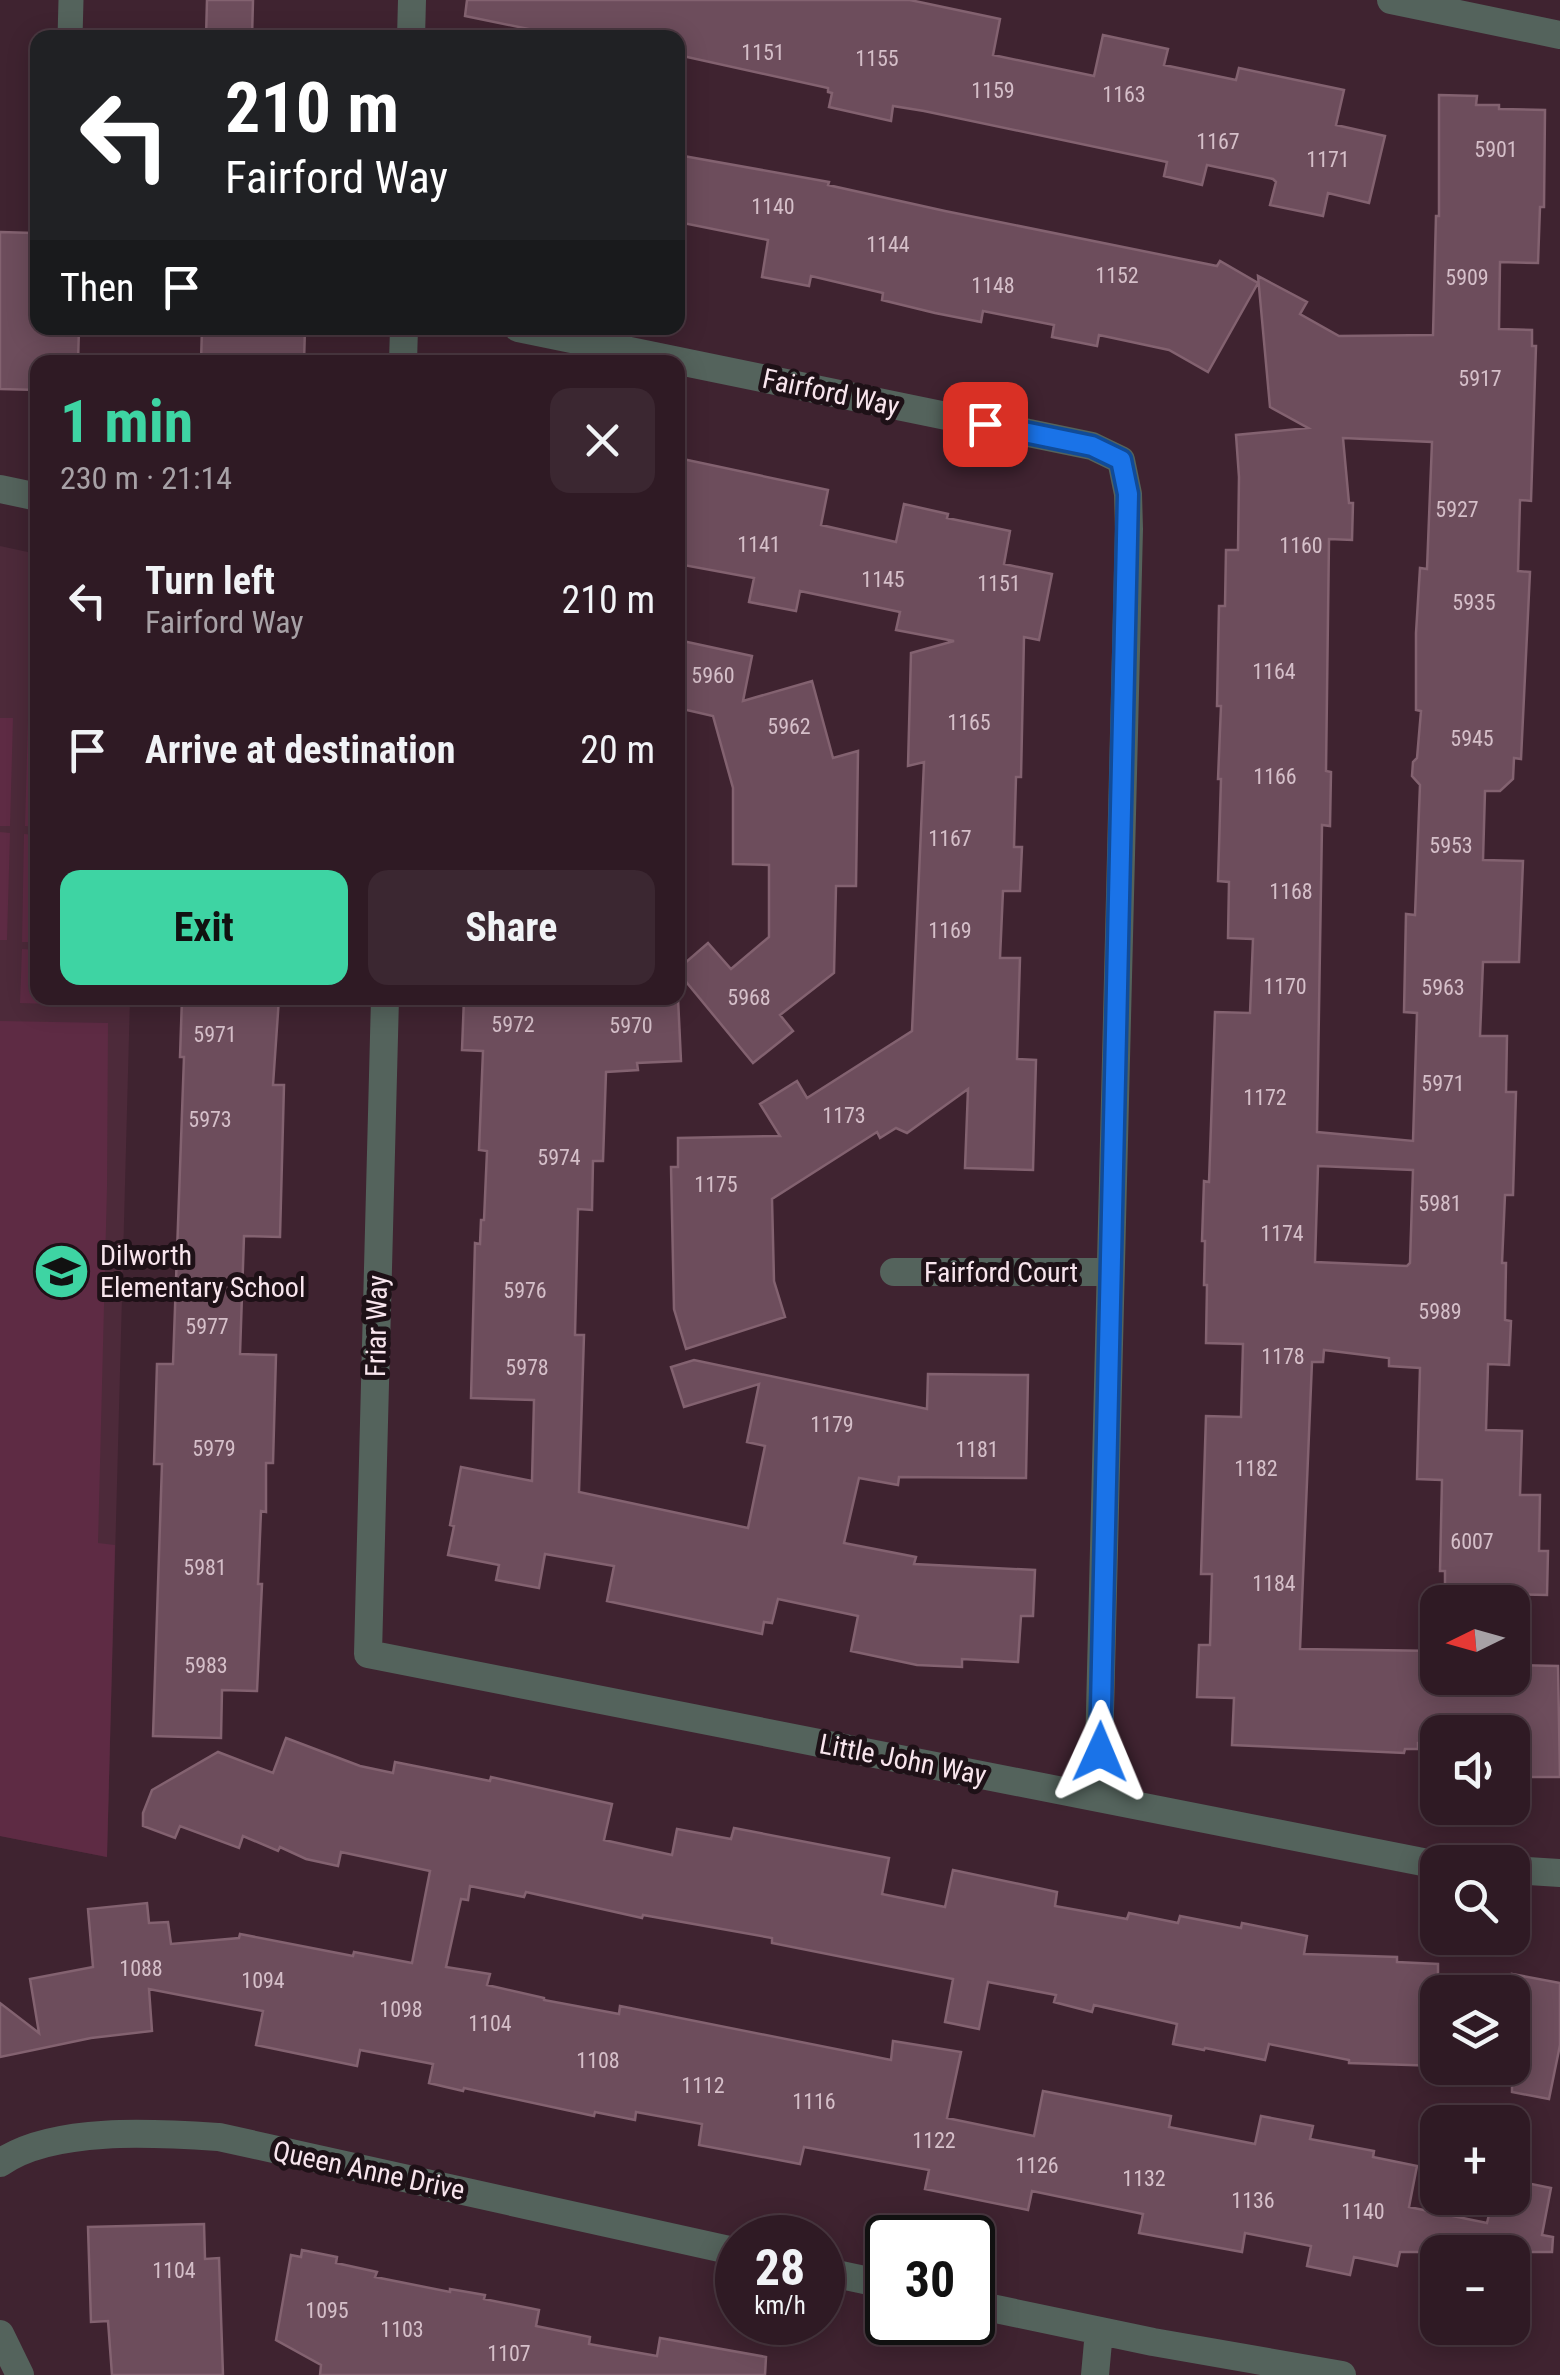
<!DOCTYPE html>
<html lang="en">
<head>
<meta charset="utf-8">
<style>
  :root { --surface:#2f1a24; --page:#3b2731; --text:#f1f3f6; --muted:#a7a1a6; --line:#4a3841; --accent:#3ed4a3 }
  body { margin:0; font-family:"Roboto Condensed",sans-serif; background:var(--page); color:var(--text); height:100vh; display:flex; flex-direction:column; font-size:38px; white-space:nowrap }
  * { box-sizing:border-box; margin:0 }
  p { font-size:32px; color:var(--muted) }
  .icon { flex:none; width:55px; height:55px; fill:none; stroke:currentColor; stroke-width:2; stroke-linecap:round; stroke-linejoin:round }
  .map { position:relative; flex:1; overflow:hidden }
  .drawer { position:absolute; left:30px; top:355px; width:655px; height:650px; display:flex; flex-direction:column; background:var(--surface); border-radius:20px; box-shadow:0 5px 25px #0003,0 0 0 2px var(--line) }
  .drawer>* { flex:none }
  .banner { position:absolute; left:30px; top:30px; width:655px; height:305px; border-radius:20px; box-shadow:0 5px 25px #0003,0 0 0 2px var(--line); background:#202124; color:#fff; overflow:hidden }
  .needle { width:65px; rotate:265deg }
  .controls { position:absolute; left:1420px; top:1585px; display:grid; gap:20px }
  .controls a { display:grid; place-items:center; width:110px; height:110px; border-radius:20px; background:var(--surface); box-shadow:0 5px 25px #0003,0 0 0 2px var(--line); font-size:50px }
  .speed { position:absolute; left:715px; top:2215px; display:flex; gap:20px; font-size:50px; font-weight:700; text-align:center }
  .speed>* { display:grid; place-content:center; width:130px; height:130px; border-radius:50%; background:var(--surface); box-shadow:0 5px 25px #0003,0 0 0 2px var(--line); line-height:1 }
  .speed small { font-size:25px; font-weight:400 }
  .speed .limit { border:5px solid #111; border-radius:15px; background:#fff; color:#111 }
  .pin { position:absolute; display:grid; place-items:center; width:85px; height:85px; color:#fff; margin:-42px; border-radius:20px; box-shadow:0 5px 15px #0006 }
  .me { position:absolute; width:110px; margin:-55px; rotate:1deg; stroke-linejoin:round; filter:drop-shadow(0 0 8px #0008) }
  .turn { display:flex; align-items:center; gap:35px; height:210px; padding:0 30px; font-size:45px }
  .turn .icon { width:130px; height:130px; stroke-width:2.5 }
  .turn b { display:block; font-size:70px; line-height:85px }
  .then { display:flex; align-items:center; height:95px; padding:0 30px; background:#0003; gap:20px; font-size:38px }
  .round { display:grid; place-items:center; flex:none; width:105px; height:105px; border-radius:20px; background:var(--page) }
  .overview { display:flex; align-items:center; justify-content:space-between; height:170px; padding:0 30px }
  h1 { font-size:60px; font-weight:700; line-height:75px; color:var(--accent) }
  .action { display:flex; gap:20px; margin-top:auto; padding:20px 30px }
  .action a { flex:1; height:115px; border-radius:20px; background:var(--accent); color:#111; font-size:40px; font-weight:700; line-height:115px; text-align:center }
  .action a+a { background:var(--page); color:var(--text) }
  ul { padding:0; list-style:none }
  li { display:flex; align-items:center; gap:30px; height:150px; padding:0 30px }
  li div { flex:1 }
  li b { display:block; font-size:38px }
  li em { font-style:normal }
  .map>svg:first-child { display:block }
</style>
</head>
<body>
<div class="map">
<svg width="1560" height="2375" viewBox="0 0 1560 2375">
  <rect width="100%" height="100%" fill="#3f2330"/>
  <path fill="#4d2a3a" d="M0,546L37,554L38,998H130L107,1857L0,1836Z"/>
  <path fill="#5e2b44" d="M0,718H13L10,826H0Z
    M28,719H37V827L25,826Z
    M0,832L10,833L7,940H0Z
    M24,834L37,835V942H22Z
    M22,949L37,950L38,998H104V1006L20,1003Z
    M0,1021L108,1023L107,1187L98,1543L115,1545L107,1857L0,1836Z"/>
  <path fill="#6d4d5c" stroke="#836270" stroke-width="2.5" fill-rule="evenodd" d="M207,0H253L252,38H206Z
    M467,0H910L1000,19L993,55L1094,76L1103,35L1168,49L1164,65L1236,80L1239,68L1344,90L1336,125L1385,136L1369,203L1328,193L1323,216L1270,205L1276,182L1273,179L1207,165L1202,185L1164,176L1167,162L924,111L893,106L891,121L829,107L832,93L828,92V88L678,55V38H572L465,16Z
    M1439,95L1477,96L1476,105H1499V109L1545,110L1544,207H1540L1538,263L1500,262L1499,329L1532,330V346H1536L1531,501L1520,500L1518,571L1530,572L1521,759L1514,758L1513,779L1500,791H1485L1483,860L1523,861L1519,962H1483L1480,1036H1507L1506,1092H1516L1513,1195H1505L1502,1263H1506L1505,1320L1511,1321L1509,1365L1488,1364L1486,1430L1522,1431L1520,1495H1540L1539,1551H1548L1547,1595L1445,1593V1571H1440L1442,1480L1417,1479L1420,1368L1389,1366V1358L1324,1350L1323,1362H1312L1300,1649L1438,1651V1678H1512V1665L1558,1666L1560,1777H1512V1732H1438V1744L1418,1743V1749H1405L1404,1753L1232,1745L1234,1698L1197,1697L1199,1645H1210L1212,1574H1201L1206,1416L1241,1417L1243,1344L1206,1343L1207,1285H1204L1205,1241H1202L1204,1181L1209,1182L1215,1012L1250,1013L1253,939L1228,938L1229,882L1218,881L1221,779H1218L1221,706H1217L1219,606H1225L1226,550H1238L1239,477L1236,435L1308,428L1270,407L1258,276L1307,302L1300,314L1339,336L1433,335L1436,216H1439ZM1343,438L1432,442L1427,569L1420,568L1416,633V710L1421,711L1417,758L1413,762L1412,776L1420,785L1415,915L1406,914L1404,1012L1417,1013L1413,1141L1317,1132L1322,825L1330,826L1331,772L1326,771L1329,539L1352,540L1353,503H1349ZM1318,1166L1413,1170L1410,1263L1407,1266L1315,1262Z
    M678,155L829,182L828,185L945,211L1217,266L1220,261L1258,283L1208,372L1169,350L1099,335L1097,346L1052,337L1054,325L983,311L981,322L935,313L882,300L883,293L811,276L809,286L762,277L768,240L678,222Z
    M0,232L33,233L32,281H38V328H79L78,362H38V390L0,389Z
    M202,328H305L304,362H201Z
    M678,458L828,490L821,525L896,542L904,504L948,514L947,518L1010,531L1004,564L1052,574L1039,640L1024,637L1021,777H1016L1014,847H1022L1020,891H1003L1000,958H1020L1017,1059L1036,1060L1033,1170L965,1168L968,1089L907,1133L896,1128L880,1138L877,1132L772,1199L774,1281L785,1317L686,1349L674,1309L671,1167H678V1138L780,1136L760,1104L797,1081L807,1098L912,1031L924,762L908,766L911,653L954,641L896,630L900,612L800,591L796,611L749,602L754,578L678,564Z
    M678,640L752,656L743,701L812,681L833,758L858,751L856,886H836L834,973L780,1015L793,1031L753,1063L678,972V969L708,943L731,969L769,937V865L733,864V788L713,716L678,708Z
    M182,998H279L273,1085H284L280,1237L244,1236L240,1354L276,1355L273,1463H266V1512L261,1511L258,1584H262L257,1691L222,1690L221,1738L153,1736L162,1464H154L157,1364H173L184,1057H180Z
    M464,998H678L681,1061L637,1063L638,1070L606,1072L603,1161H593L592,1210L578,1209L575,1335H584L579,1492L748,1528L765,1446L747,1442L759,1384L684,1407L671,1367L694,1360L927,1409L928,1374L1028,1375L1026,1478L899,1477L898,1485L859,1478L844,1543L916,1557L914,1564L1035,1570L1033,1616H1021L1018,1662L962,1659V1667L917,1665L851,1651L858,1616L778,1599L772,1623L764,1622L762,1634L607,1601L614,1566L545,1554L539,1588L496,1580L499,1565L448,1555L454,1526L450,1525L461,1467L532,1481L534,1400L471,1398L475,1243L480,1244L481,1220H484L487,1151L479,1150L483,1051L462,1050Z
    M286,1738L360,1766L393,1773L395,1762L490,1781L491,1777L612,1804L604,1840L672,1855L677,1829L731,1839L734,1828L889,1858L882,1894L945,1907L953,1870L1057,1892L1055,1906L1127,1919L1129,1913L1178,1923L1180,1916L1241,1928L1242,1923L1307,1936L1304,1954L1397,1957V1962L1438,1964V2066L1349,2063V2060L1269,2044L1265,2060L1205,2048L1204,2050L1173,2044L1177,2024L1094,2005L1092,2012L1054,2002L1056,1995L988,1982L979,2029L945,2022L953,1979L772,1943V1938L643,1915L642,1918L526,1892L524,1897L470,1886L468,1900L461,1899L446,1967L490,1974L487,1985L544,1998V2000L619,2014L620,2006L891,2060L893,2041L961,2052L947,2118L1034,2136L1043,2091L1171,2116L1169,2127L1255,2144L1261,2116L1313,2126L1310,2139L1374,2151L1373,2157L1417,2166L1409,2207L1487,2223L1493,2198H1512V2180L1551,2188L1542,2235L1553,2237L1552,2252H1400L1397,2266L1354,2257L1350,2275L1307,2266L1311,2246L1245,2233L1242,2252L1139,2233L1143,2214L1032,2191L1028,2210L925,2189L929,2170L804,2147L800,2164L699,2145L702,2124L636,2112L635,2120L595,2112L594,2116L464,2088L463,2091L429,2083L433,2064L360,2050L357,2066L256,2045L263,2011L149,1989L152,2031L91,2038L0,2057V2003L39,2033L30,1979L93,1967L88,1909L147,1903L149,1923L168,1922L171,1944L239,1938L240,1934L353,1956L354,1952L412,1963L430,1871L341,1852L338,1866L306,1859L280,1847L278,1851L243,1836L239,1848L180,1826L175,1838L143,1826V1813L152,1790L218,1752L273,1773Z
    M1512,1974L1560,1983V2045L1549,2099L1512,2092Z
    M204,2224L205,2259L219,2258L223,2375H112L108,2321L91,2322L88,2227Z
    M302,2250L337,2257L336,2263L377,2272L375,2277L450,2292V2289L485,2295L484,2299L539,2310L536,2326L590,2337L589,2344L657,2356L660,2338L766,2357L765,2375H320L321,2365L276,2340L291,2255L301,2257Z"/>
  <g fill="none" stroke-linecap="round" stroke-linejoin="round">
    <path stroke="#54635c" stroke-width="25" d="M70,38L71,0"/>
    <path stroke="#54635c" stroke-width="28" d="M1391,0L1560,35
      M411,38L412,0
      M518,328L1092,446L1121,460L1128,494L1129,529L1099,1752L1101,1798
      M403,362L404,328
      M0,489L38,497
      M385,998L368,1654L1438,1865
      M894,1272H1109
      M1512,1870L1560,1873
      M0,2163C52,2126 157,2133 219,2137L738,2252
      M822,2271L888,2285
      M972,2304L1153,2342L1342,2375
      M0,2334L20,2375
      M1095,2375L1099,2331"/>
  </g>
  <g fill="none" stroke-linecap="round" stroke-linejoin="round">
    <defs>
      <path id="route" d="M985,424L1092,446L1121,460L1128,494L1100,1752"/>
    </defs>
    <use href="#route" stroke="#114b97" stroke-width="25"/>
    <use href="#route" stroke="#1a73e8" stroke-width="18"/>
  </g>
  <defs>
    <symbol id="school-disc" viewBox="-11 -11 22 22"><circle r="9.5" fill="#3ed4a3" stroke="#1e1117"/><path d="M0-5L7-2L0 1L-7-2ZM-4 1L0 2.5L4 1V4Q0 6-4 4Z" fill="#111"/></symbol>
  </defs>
  <g fill-rule="evenodd">
    <use href="#school-disc" x="30" y="1240" width="63" height="63"/>
  </g>
  <g text-anchor="middle" stroke-width="10" stroke-linejoin="round" paint-order="stroke">
    <g font-size="22" fill="#d5bfc9">
      <text x="763" y="60">1151</text>
      <text x="877" y="66">1155</text>
      <text x="993" y="98">1159</text>
      <text x="1124" y="102">1163</text>
      <text x="1218" y="149">1167</text>
      <text x="1496" y="157">5901</text>
      <text x="1328" y="167">1171</text>
      <text x="773" y="214">1140</text>
      <text x="888" y="252">1144</text>
      <text x="1117" y="283">1152</text>
      <text x="1467" y="285">5909</text>
      <text x="993" y="293">1148</text>
      <text x="1480" y="386">5917</text>
      <text x="1457" y="517">5927</text>
      <text x="759" y="552">1141</text>
      <text x="1301" y="553">1160</text>
      <text x="883" y="587">1145</text>
      <text x="999" y="591">1151</text>
      <text x="1474" y="610">5935</text>
      <text x="1274" y="679">1164</text>
      <text x="713" y="683">5960</text>
      <text x="969" y="730">1165</text>
      <text x="789" y="734">5962</text>
      <text x="1472" y="746">5945</text>
      <text x="1275" y="784">1166</text>
      <text x="950" y="846">1167</text>
      <text x="1451" y="853">5953</text>
      <text x="1291" y="899">1168</text>
      <text x="950" y="938">1169</text>
      <text x="1285" y="994">1170</text>
      <text x="1443" y="995">5963</text>
      <text x="749" y="1005">5968</text>
      <text x="513" y="1032">5972</text>
      <text x="631" y="1033">5970</text>
      <text x="215" y="1042">5971</text>
      <text x="1443" y="1091">5971</text>
      <text x="1265" y="1105">1172</text>
      <text x="844" y="1123">1173</text>
      <text x="210" y="1127">5973</text>
      <text x="559" y="1165">5974</text>
      <text x="716" y="1192">1175</text>
      <text x="1440" y="1211">5981</text>
      <text x="1282" y="1241">1174</text>
      <text x="525" y="1298">5976</text>
      <text x="1440" y="1319">5989</text>
      <text x="207" y="1334">5977</text>
      <text x="1283" y="1364">1178</text>
      <text x="527" y="1375">5978</text>
      <text x="832" y="1432">1179</text>
      <text x="214" y="1456">5979</text>
      <text x="977" y="1457">1181</text>
      <text x="1256" y="1476">1182</text>
      <text x="1472" y="1549">6007</text>
      <text x="205" y="1575">5981</text>
      <text x="1274" y="1591">1184</text>
      <text x="206" y="1673">5983</text>
      <text x="141" y="1976">1088</text>
      <text x="263" y="1988">1094</text>
      <text x="401" y="2017">1098</text>
      <text x="490" y="2031">1104</text>
      <text x="598" y="2068">1108</text>
      <text x="703" y="2093">1112</text>
      <text x="814" y="2109">1116</text>
      <text x="934" y="2148">1122</text>
      <text x="1037" y="2173">1126</text>
      <text x="1144" y="2186">1132</text>
      <text x="1253" y="2208">1136</text>
      <text x="1363" y="2219">1140</text>
      <text x="174" y="2278">1104</text>
      <text x="327" y="2318">1095</text>
      <text x="402" y="2337">1103</text>
      <text x="509" y="2361">1107</text>
    </g>
    <g font-size="28" fill="#f8e5ed" stroke="#1e1117">
      <text transform="translate(831 392) rotate(12)" y="10">Fairford Way</text>
      <text x="1001" y="1282">Fairford Court</text>
      <text transform="translate(376 1326) rotate(-89)" y="10">Friar Way</text>
      <text transform="translate(903 1759) rotate(11)" y="10">Little John Way</text>
      <text transform="translate(369 2170) rotate(12)" y="10">Queen Anne Drive</text>
    </g>
    <g font-size="28" fill="#f8e5ed" stroke="#1e1117" text-anchor="start">
      <text x="100" y="1265">Dilworth<tspan x="100" dy="32">Elementary School</tspan></text>
    </g>
  </g>
</svg>
<div class="controls">
<a><svg class="needle" viewBox="-14 -14 28 28"><path d="M0-13l5 13h-10z" fill="#e53935"/><path d="M0 13l5-13h-10z" fill="#a7a1a6"/></svg></a>
<a><svg class="icon" aria-label="sound" viewBox="0 0 24 24"><path d="M4 9h4l5-4v14l-5-4H4zM17 9q2 3 0 6"/></svg></a>
<a><svg class="icon" aria-label="search" viewBox="0 0 24 24"><circle cx="10" cy="10" r="6"/><path d="M15 15l6 6"/></svg></a>
<a><svg class="icon" aria-label="layers" viewBox="0 0 24 24"><path d="M12 4l9 5-9 5-9-5zM3 14l9 5 9-5"/></svg></a>
<a>+</a>
<a>−</a>
</div>
<div class="speed"><div>28<small>km/h</small></div><div class="limit">30</div></div>
<div class="pin" style="left:985px;top:424px;background:#d93025"><svg class="icon" aria-label="arrive" viewBox="0 0 24 24"><path d="M6 21V4h12l-3 4 3 4H6"/></svg></div>
<svg class="me" style="left:1100px;top:1752px" viewBox="-20 -20 40 40"><path d="M0-17L14 15 0 8-14 15z" fill="#1a73e8" stroke="#fff" stroke-width="4"/></svg>
<div class="banner">
<div class="turn"><svg class="icon" aria-label="left" viewBox="0 0 24 24"><path d="M17 20v-9H6M10 6l-5 5 5 5"/></svg><div><b>210 m</b>Fairford Way</div></div>
<div class="then">Then<svg class="icon" aria-label="arrive" viewBox="0 0 24 24"><path d="M6 21V4h12l-3 4 3 4H6"/></svg></div>
</div>
<section class="drawer">
<div class="overview"><div><h1>1 min</h1><p>230 m · 21:14</p></div><a class="round"><svg class="icon" aria-label="close" viewBox="0 0 24 24"><path d="M6 6l12 12M18 6L6 18"/></svg></a></div>
<ul>
<li><svg class="icon" aria-label="left" viewBox="0 0 24 24"><path d="M17 20v-9H6M10 6l-5 5 5 5"/></svg><div><b>Turn left</b><p>Fairford Way</p></div><em>210 m</em></li>
<li><svg class="icon" aria-label="arrive" viewBox="0 0 24 24"><path d="M6 21V4h12l-3 4 3 4H6"/></svg><div><b>Arrive at destination</b></div><em>20 m</em></li>
</ul>
<div class="action"><a>Exit</a><a>Share</a></div>
</section>
</div>
</body>
</html>
